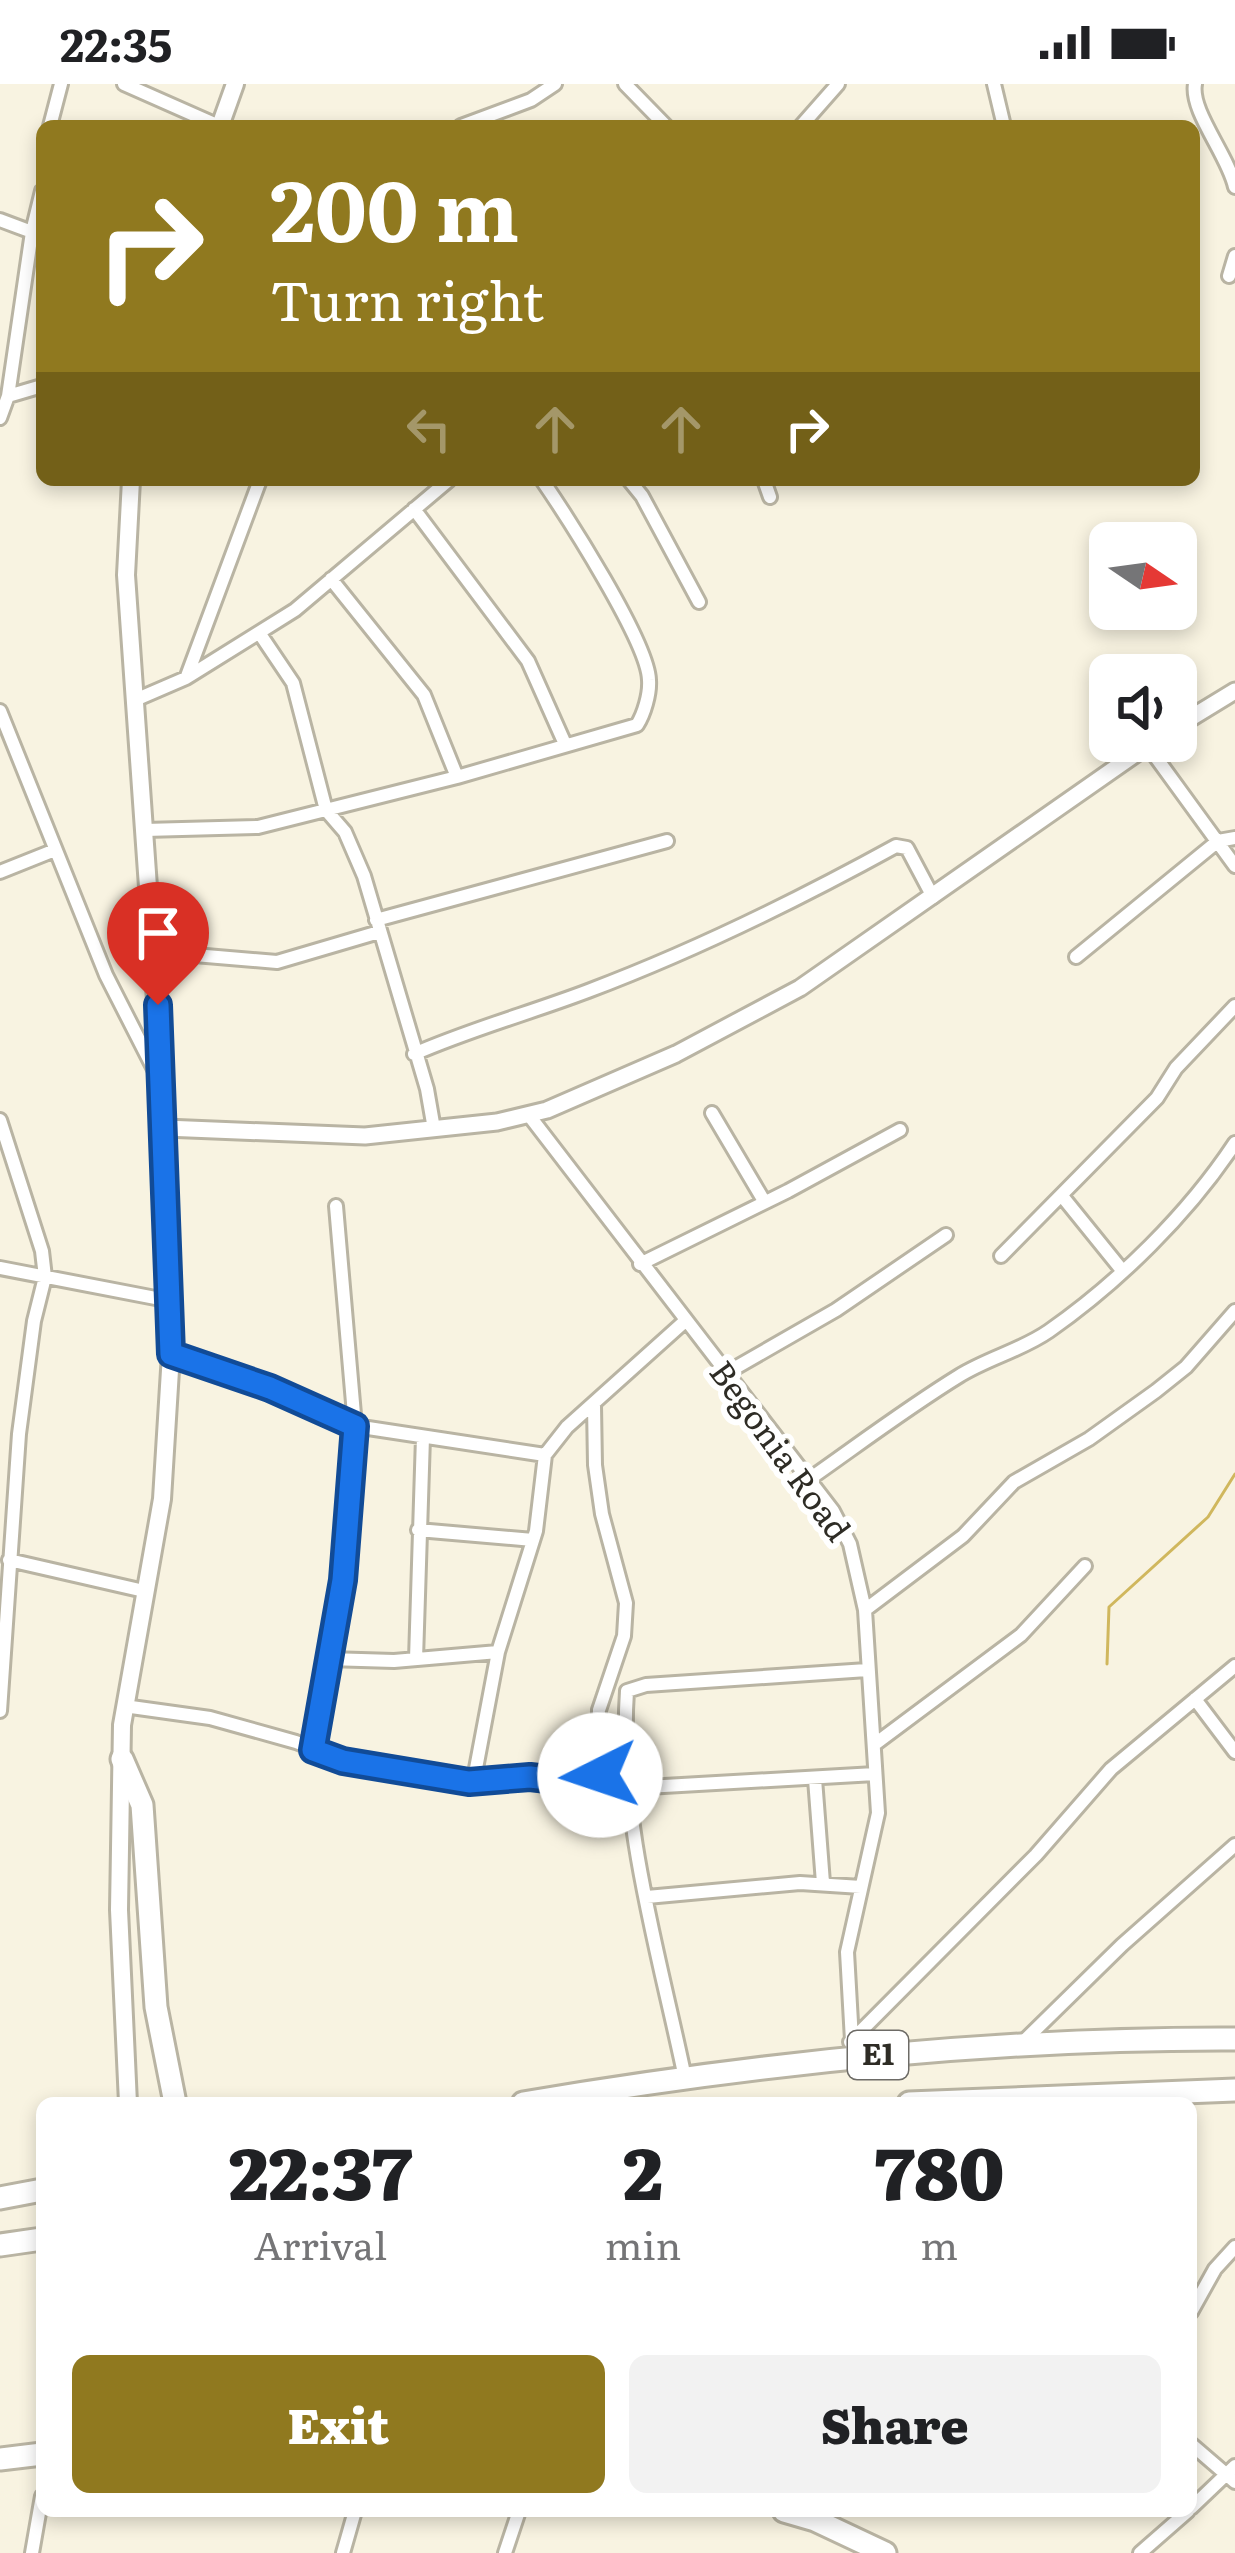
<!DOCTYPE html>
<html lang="en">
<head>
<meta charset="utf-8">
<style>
  :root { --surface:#fff; --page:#f2f2f2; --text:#202124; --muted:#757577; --accent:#90791f }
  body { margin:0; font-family:Literata,serif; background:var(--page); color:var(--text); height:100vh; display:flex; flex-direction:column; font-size:45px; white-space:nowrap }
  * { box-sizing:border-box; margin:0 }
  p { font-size:39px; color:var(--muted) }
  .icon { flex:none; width:66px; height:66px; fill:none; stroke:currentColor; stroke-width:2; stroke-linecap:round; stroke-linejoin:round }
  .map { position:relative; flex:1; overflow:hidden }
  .panel { position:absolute; left:36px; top:2013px; width:1161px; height:420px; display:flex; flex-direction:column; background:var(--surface); border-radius:18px; box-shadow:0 6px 18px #0003 }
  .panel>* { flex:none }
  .banner { position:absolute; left:36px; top:36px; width:1164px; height:366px; border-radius:18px; box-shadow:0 6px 18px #0003; background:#90791f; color:#fff; overflow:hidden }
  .needle { width:78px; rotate:103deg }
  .fabs { position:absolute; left:1089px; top:438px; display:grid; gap:24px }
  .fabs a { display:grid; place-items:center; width:108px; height:108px; border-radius:18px; background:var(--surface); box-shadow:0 6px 18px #0003; font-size:60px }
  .pin { position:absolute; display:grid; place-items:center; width:102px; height:102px; color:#fff; margin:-123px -51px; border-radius:50% 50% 50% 0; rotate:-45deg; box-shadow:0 0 12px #0007 }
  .pin .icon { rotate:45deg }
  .me { position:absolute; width:132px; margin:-66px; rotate:266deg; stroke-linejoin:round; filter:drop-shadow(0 0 9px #0008) }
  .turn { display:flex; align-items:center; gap:42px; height:252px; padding:0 36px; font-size:54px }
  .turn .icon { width:156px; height:156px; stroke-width:2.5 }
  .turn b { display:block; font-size:84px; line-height:102px }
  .lanes { display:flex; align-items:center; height:114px; padding:0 36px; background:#0003; justify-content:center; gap:60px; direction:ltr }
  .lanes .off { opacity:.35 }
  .eta { display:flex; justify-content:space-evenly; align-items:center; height:204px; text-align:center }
  .eta b { font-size:72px; font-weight:800; line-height:84px }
  .primary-button { display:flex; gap:24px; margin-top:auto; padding:24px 36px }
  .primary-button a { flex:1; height:138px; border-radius:18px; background:var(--accent); color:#fff; font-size:48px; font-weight:800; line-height:138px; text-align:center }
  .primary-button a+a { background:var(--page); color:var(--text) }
  .status { display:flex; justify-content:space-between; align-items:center; height:84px; padding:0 60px; background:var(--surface); direction:ltr }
  .status svg { height:33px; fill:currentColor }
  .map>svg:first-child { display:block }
</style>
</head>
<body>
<div class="status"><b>22:35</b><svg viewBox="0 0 49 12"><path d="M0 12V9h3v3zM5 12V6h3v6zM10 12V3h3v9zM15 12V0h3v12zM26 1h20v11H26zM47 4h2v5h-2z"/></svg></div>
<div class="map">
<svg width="1235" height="2469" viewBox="0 0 1235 2469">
  <rect width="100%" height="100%" fill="#f8f3e1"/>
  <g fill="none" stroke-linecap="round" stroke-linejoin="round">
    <path stroke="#d0b75d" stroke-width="3" d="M1107,1580L1109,1523L1208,1433L1235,1390"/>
    <defs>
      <path id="minor" d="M124,0L219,42
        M625,0L666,42
        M994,0L1004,42
        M1195,0C1190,27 1228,71 1235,103
        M50,42L61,0
        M461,42L531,16L555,0
        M801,42L838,0
        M0,136L32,148
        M1229,192L1235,172
        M8,312L42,302
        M0,334L8,312L32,148L42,107
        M629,396L642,412L699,518
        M764,396L770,413
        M414,425L528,577L565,660
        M331,495L424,611L457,693
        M260,550L293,599L326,726L345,748L364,792L427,1005L434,1045
        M187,592L260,396
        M135,616L186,594L295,526L449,396
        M0,627L106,891L159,995
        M1147,661L1235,782
        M145,746L258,743L457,693L637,641C644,630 650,610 649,596C648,558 566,431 542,396
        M0,788L55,766
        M376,836L667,757
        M1076,873L1218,757L1235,754
        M155,881L171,869L277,878L379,848
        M414,970C471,945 530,929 588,907C694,867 796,817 896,762L907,764L933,813
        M712,1029L764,1117
        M528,1030L833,1427L850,1460L865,1526L878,1729L847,1868L853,1974
        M0,1036L42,1167L45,1193L34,1237L19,1350L0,1627
        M1062,1112L1121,1185
        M1001,1172L1157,1014L1176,984L1235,922
        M640,1180L788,1107L900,1046
        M0,1184L171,1217
        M171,1270L270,1304L355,1342L336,1122
        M728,1288L836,1226L946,1151
        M808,1396C858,1361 907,1324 959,1292C988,1274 1022,1266 1049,1247C1119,1198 1188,1130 1235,1059
        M418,1446L533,1456
        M9,1476L144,1507
        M865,1526L963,1452L1014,1398L1089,1355L1156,1307L1186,1283L1235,1227
        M328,1575L394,1577L498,1568
        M416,1575L423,1353
        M1195,1615L1235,1668
        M124,1622L210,1634L296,1658L343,1677L469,1698L529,1693L569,1699L597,1697L599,1626L624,1552L626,1519L602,1430L595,1381L594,1322
        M875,1660L1021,1551L1085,1482
        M313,1666L343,1495L355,1342L545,1371
        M474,1695L498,1568L536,1447L545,1371L567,1343L684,1238
        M815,1695L823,1799
        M629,1704L875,1690
        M647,1813L800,1799L861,1803
        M850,1958L1036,1771L1111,1685L1235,1582
        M1023,1958L1122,1861L1235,1761
        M685,1994C659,1869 618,1736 627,1607L646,1601L867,1586
        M1191,2228L1215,2185L1235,2163
        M1191,2360L1235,2398
        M1191,2424L1235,2382
        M32,2469L42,2412
        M343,2469L355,2427
        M505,2469L519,2427
        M1140,2469L1188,2427"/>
      <path id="tertiary" d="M1176,643L1235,607
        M165,1044L365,1052L497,1038L547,1026L676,970L800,904L1154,657"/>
      <path id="secondary" d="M220,42L235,0
        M128,2019L119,1826L122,1641L162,1415L171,1270L165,1044L126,491L131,396"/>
      <path id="trunk" d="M0,2375L42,2370
        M784,2427L815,2436L885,2469"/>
      <path id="motorway" d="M122,1675L142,1721L156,1923L175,2019
        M523,2019C759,1979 996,1954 1235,1955
        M909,2019L1235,2006
        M0,2114L42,2106
        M0,2161L42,2155"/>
    </defs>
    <use href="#minor" stroke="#b9b4a3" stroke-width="18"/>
    <use href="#tertiary" stroke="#b9b4a3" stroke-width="21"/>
    <use href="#secondary" stroke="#b9b4a3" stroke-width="22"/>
    <use href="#trunk" stroke="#b9b4a3" stroke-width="27"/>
    <use href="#motorway" stroke="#b9b4a3" stroke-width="27"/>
    <use href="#minor" stroke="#fff" stroke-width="12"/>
    <use href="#tertiary" stroke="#fff" stroke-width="15"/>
    <use href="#secondary" stroke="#fff" stroke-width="16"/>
    <use href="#trunk" stroke="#fff" stroke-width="21"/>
    <use href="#motorway" stroke="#fff" stroke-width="21"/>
  </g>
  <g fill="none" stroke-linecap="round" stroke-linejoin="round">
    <defs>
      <path id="route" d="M158,921L171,1270L270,1304L355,1342L343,1496L313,1666L343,1677L469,1698L530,1693L591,1700L600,1691"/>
    </defs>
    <use href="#route" stroke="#114b97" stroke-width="30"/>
    <use href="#route" stroke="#1a73e8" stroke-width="21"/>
  </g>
  <g text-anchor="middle" stroke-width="12" stroke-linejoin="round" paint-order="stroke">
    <rect fill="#fff" stroke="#6d6b66" stroke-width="3" x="848" y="1947" width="60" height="48" rx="9"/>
    <g font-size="30" font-weight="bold" fill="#2e2c25">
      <text x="878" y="1981">E1</text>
    </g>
    <g font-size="33" fill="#2e2c25" stroke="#fff">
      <text transform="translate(780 1367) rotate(54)" y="12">Begonia Road</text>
    </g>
  </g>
</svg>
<div class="fabs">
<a><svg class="needle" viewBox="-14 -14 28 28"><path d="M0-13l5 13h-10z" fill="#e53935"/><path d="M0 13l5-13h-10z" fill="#757577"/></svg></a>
<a><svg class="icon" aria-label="sound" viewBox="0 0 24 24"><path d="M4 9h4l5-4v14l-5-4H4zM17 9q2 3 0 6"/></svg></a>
</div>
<div class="pin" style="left:158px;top:921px;background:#d93025"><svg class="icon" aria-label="arrive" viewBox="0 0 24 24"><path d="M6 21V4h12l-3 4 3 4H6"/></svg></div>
<svg class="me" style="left:600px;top:1691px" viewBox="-20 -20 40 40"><circle r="19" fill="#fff"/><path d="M0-13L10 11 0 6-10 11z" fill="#1a73e8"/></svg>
<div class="banner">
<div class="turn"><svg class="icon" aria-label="right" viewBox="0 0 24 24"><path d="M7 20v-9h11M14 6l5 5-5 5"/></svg><div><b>200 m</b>Turn right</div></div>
<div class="lanes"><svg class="icon off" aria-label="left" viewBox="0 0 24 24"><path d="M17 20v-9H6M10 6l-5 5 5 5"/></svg><svg class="icon off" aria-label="ahead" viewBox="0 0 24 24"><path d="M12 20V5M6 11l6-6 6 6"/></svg><svg class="icon off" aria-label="ahead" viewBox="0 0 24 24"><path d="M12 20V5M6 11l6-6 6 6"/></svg><svg class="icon" aria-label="right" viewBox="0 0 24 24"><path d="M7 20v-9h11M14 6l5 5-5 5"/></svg></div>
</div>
<section class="panel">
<div class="eta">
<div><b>22:37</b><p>Arrival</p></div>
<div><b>2</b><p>min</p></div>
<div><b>780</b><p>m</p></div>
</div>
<div class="primary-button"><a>Exit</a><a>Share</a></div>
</section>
</div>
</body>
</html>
